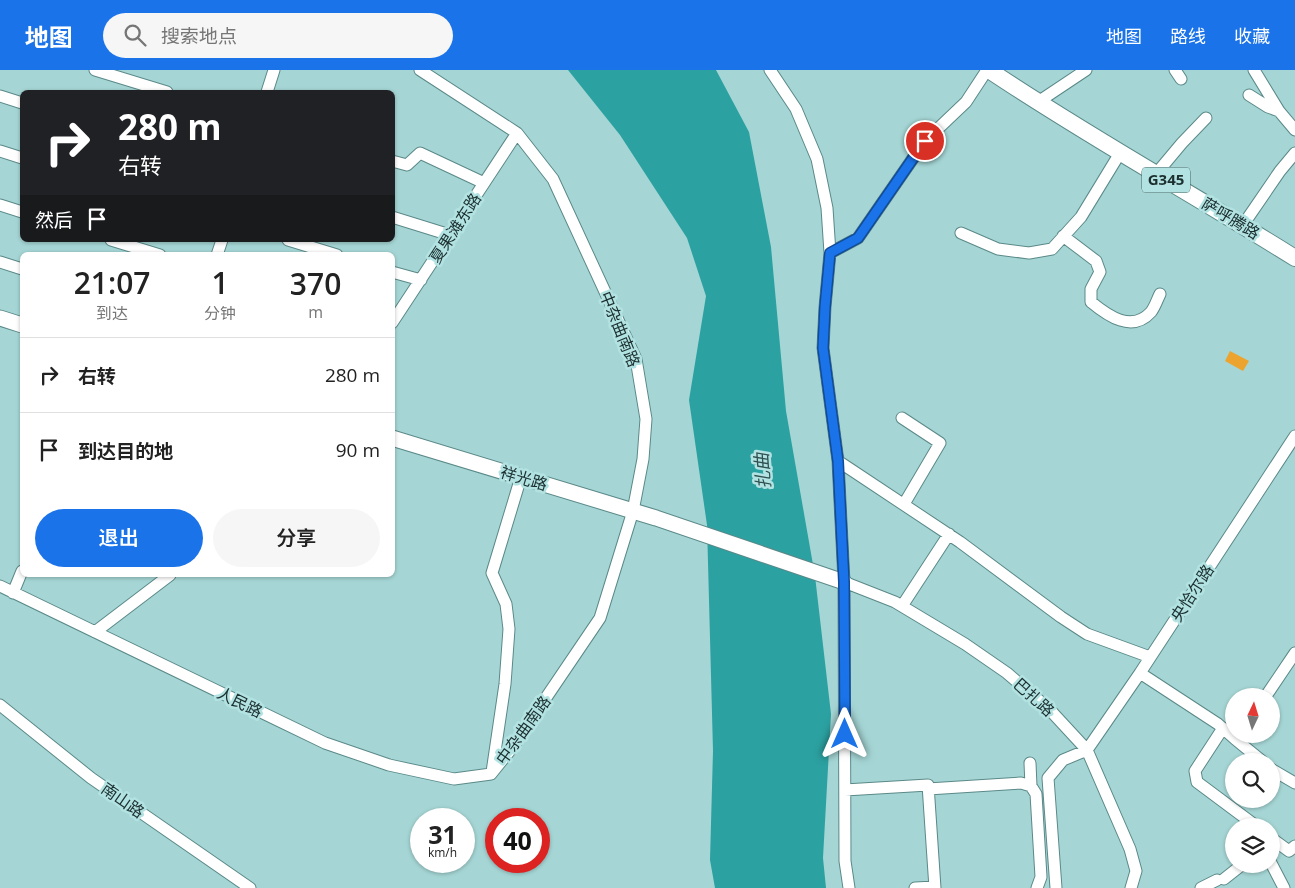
<!DOCTYPE html>
<html lang="zh">
<head>
<meta charset="utf-8">
<style>
  :root { --surface:#fff; --page:#f6f6f6; --text:#222; --muted:#767676; --line:#e0e0e0; --accent:#1a73e8 }
  body { margin:0; font-family:"Open Sans","Noto Sans SC",sans-serif; background:var(--page); color:var(--text); height:100vh; display:flex; flex-direction:column; font-size:19px; white-space:nowrap }
  * { box-sizing:border-box; margin:0 }
  p { font-size:16px; color:var(--muted) }
  .icon { flex:none; width:28px; height:28px; fill:none; stroke:currentColor; stroke-width:2; stroke-linecap:round; stroke-linejoin:round }
  .map { position:relative; flex:1; overflow:hidden }
  .sheet { position:absolute; left:20px; top:182px; width:375px; height:325px; display:flex; flex-direction:column; background:var(--surface); border-radius:8px; box-shadow:0 1px 4px #0004 }
  .sheet>* { flex:none }
  .top-card { position:absolute; left:20px; top:20px; width:375px; height:152px; border-radius:8px; box-shadow:0 1px 4px #0004; background:#202124; color:#fff; overflow:hidden }
  .needle { width:32px; rotate:4deg }
  .tools { position:absolute; left:1225px; top:618px; display:grid; gap:10px }
  .tools a { display:grid; place-items:center; width:55px; height:55px; border-radius:50%; background:var(--surface); box-shadow:0 1px 4px #0004; font-size:25px }
  .speed { position:absolute; left:410px; top:738px; display:flex; gap:10px; font-size:25px; font-weight:700; text-align:center }
  .speed>* { display:grid; place-content:center; width:65px; height:65px; border-radius:50%; background:var(--surface); box-shadow:0 1px 4px #0004; line-height:1 }
  .speed small { font-size:12px; font-weight:400 }
  .speed .limit { border:8px solid #d22; background:#fff; color:#111 }
  .pin { position:absolute; display:grid; place-items:center; width:42px; height:42px; color:#fff; margin:-21px; border:2px solid #fff; border-radius:50%; box-shadow:0 1px 5px #0007 }
  .me { position:absolute; width:55px; margin:-28px; rotate:0deg; stroke-linejoin:round; filter:drop-shadow(0 0 4px #0008) }
  .turn { display:flex; align-items:center; gap:18px; height:105px; padding:0 15px; font-size:22px }
  .turn .icon { width:65px; height:65px; stroke-width:2.5 }
  .turn b { display:block; font-size:35px; line-height:42px }
  .then { display:flex; align-items:center; height:48px; padding:0 15px; background:#0003; gap:10px; font-size:19px }
  .eta { display:flex; justify-content:space-evenly; align-items:center; height:85px; text-align:center }
  .eta b { font-size:30px; font-weight:600; line-height:35px }
  .cta { display:flex; gap:10px; margin-top:auto; padding:10px 15px }
  .cta a { flex:1; height:58px; border-radius:30px; background:var(--accent); color:#fff; font-size:20px; font-weight:600; line-height:58px; text-align:center }
  .cta a+a { background:var(--page); color:var(--text) }
  ul { padding:0; list-style:none }
  li { display:flex; align-items:center; gap:15px; height:75px; padding:0 15px; border-top:1px solid var(--line) }
  li div { flex:1 }
  li b { display:block; font-size:19px }
  li em { font-style:normal }
  header { display:flex; align-items:center; gap:30px; box-sizing:border-box; height:70px; padding:0 25px; background:var(--accent); color:#fff }
  header strong { font-size:24px }
  nav { display:flex; gap:28px; margin-inline-start:auto; font-size:18px }
  .search { width:350px; height:45px; background:var(--page); display:flex; align-items:center; gap:12px; box-sizing:border-box; padding:0 18px; border-radius:28px; color:var(--muted); font-size:19px }
  .map>svg:first-child { display:block }
</style>
</head>
<body>
<header>
<strong>地图</strong>
<div class="search"><svg class="icon" aria-label="search" viewBox="0 0 24 24"><circle cx="10" cy="10" r="6"/><path d="M15 15l6 6"/></svg>搜索地点</div>
<nav><a>地图</a><a>路线</a><a>收藏</a></nav>
</header>
<div class="map">
<svg width="1295" height="818" viewBox="0 0 1295 818">
  <rect width="100%" height="100%" fill="#a5d6d5"/>
  <path fill="#eca42f" d="M1230,281L1249,291L1243,301L1225,291Z"/>
  <path fill="#2ca1a1" d="M568,0H716L749,62L771,177L786,341L815,506L831,644L823,788L826,818H715L710,790L713,681L707,455L689,330L706,226L687,168L620,65Z"/>
  <g fill="none" stroke-linecap="round" stroke-linejoin="round">
    <defs>
      <path id="minor" d="M95,0L167,22
        M420,0L517,63L553,109L636,289L646,349L643,389L633,441L600,548L512,678L491,704
        M770,0L796,39L817,89L827,138L830,183L825,237L823,278L838,391L844,512L845,791L849,818
        M1175,0L1181,9
        M1254,0L1279,41L1295,60
        M267,22L274,0
        M1249,25L1268,37L1279,41
        M0,26L22,33
        M1038,32L1086,0
        M0,81L22,88
        M392,91L407,95L420,83L484,113
        M1156,104L1182,73L1206,48
        M0,135L22,142
        M392,147L450,165
        M1243,155L1280,101L1295,83
        M961,163L998,179L1029,183L1052,179L1081,147L1120,83
        M1063,166L1096,191L1100,202L1091,219V232C1108,246 1132,263 1151,242C1155,237 1157,230 1160,224
        M111,170L160,185
        M288,170L337,185
        M830,183L858,168L925,71L966,32L987,0
        M217,185L222,170
        M0,192L22,199
        M392,202L421,210
        M392,253L517,63
        M902,348L940,373L904,434
        M838,391L960,472L1061,547L1087,564L1150,587
        M844,512L895,532L965,574L1007,603L1050,640L1087,680L1130,779L1136,801L1131,818
        M0,516L325,673L389,695L454,709L491,704
        M13,523L22,501
        M902,536L949,464
        M95,562L170,505
        M1140,603L1218,654L1235,669L1239,664
        M1266,626L1295,583
        M0,635L91,708L250,818
        M1223,658L1195,701L1197,712L1256,756
        M1235,669L1262,691
        M1030,693L1031,716
        M1271,699L1295,713
        M492,702L505,614L509,559L506,534L492,503L521,407
        M928,719L1021,713L1031,716L1036,724L1041,807L1037,818
        M845,720L928,715L935,818
        M1271,768L1289,781L1295,776
        M1271,793L1284,818
        M1224,809L1243,794
        M915,818L935,817
        M1056,818L1048,708L1063,690L1087,680L1140,603L1295,366
        M1201,818L1217,810"/>
      <path id="major" d="M0,248L22,255
        M392,368L656,448L844,512"/>
      <path id="highway" d="M989,0C1089,67 1193,124 1295,188"/>
    </defs>
    <use href="#minor" stroke="#5a8988" stroke-width="13"/>
    <use href="#major" stroke="#5a8988" stroke-width="17"/>
    <use href="#highway" stroke="#5a8988" stroke-width="18"/>
    <use href="#minor" stroke="#fff" stroke-width="11"/>
    <use href="#major" stroke="#fff" stroke-width="15"/>
    <use href="#highway" stroke="#fff" stroke-width="16"/>
  </g>
  <g fill="none" stroke-linecap="round" stroke-linejoin="round">
    <defs>
      <path id="route" d="M845,664L844,512L838,391L823,278L825,237L830,183L858,168L925,71"/>
    </defs>
    <use href="#route" stroke="#114b97" stroke-width="12"/>
    <use href="#route" stroke="#1a73e8" stroke-width="9"/>
  </g>
  <g text-anchor="middle" stroke-width="5" stroke-linejoin="round" paint-order="stroke">
    <rect fill="#b2e3e2" stroke="#496565" stroke-width="1" x="1142" y="97.5" width="48" height="25" rx="4"/>
    <g font-size="15" font-weight="bold" fill="#1c2f2f">
      <text x="1166" y="115">G345</text>
    </g>
    <g font-size="16" fill="#1c2f2f" stroke="#b2e3e2">
      <text transform="translate(1231 148) rotate(31)" y="6">萨呼腾路</text>
      <text transform="translate(455 158) rotate(-57)" y="6">夏果滩东路</text>
      <text transform="translate(620 259) rotate(68)" y="6">中杂曲南路</text>
      <text transform="translate(524 408) rotate(17)" y="6">祥光路</text>
      <text transform="translate(1192 523) rotate(-57)" y="6">央恰尔路</text>
      <text transform="translate(1034 627) rotate(42)" y="6">巴扎路</text>
      <text transform="translate(240 632) rotate(26)" y="6">人民路</text>
      <text transform="translate(523 660) rotate(-54)" y="6">中杂曲南路</text>
      <text transform="translate(123 730) rotate(35)" y="6">南山路</text>
    </g>
    <g font-size="18" font-style="italic" fill="#305151" stroke="#b2e3e2">
      <text transform="translate(763 401) rotate(-94)" y="6">扎曲</text>
    </g>
  </g>
</svg>
<div class="tools">
<a><svg class="needle" viewBox="-14 -14 28 28"><path d="M0-13l5 13h-10z" fill="#e53935"/><path d="M0 13l5-13h-10z" fill="#767676"/></svg></a>
<a><svg class="icon" aria-label="search" viewBox="0 0 24 24"><circle cx="10" cy="10" r="6"/><path d="M15 15l6 6"/></svg></a>
<a><svg class="icon" aria-label="layers" viewBox="0 0 24 24"><path d="M12 4l9 5-9 5-9-5zM3 14l9 5 9-5"/></svg></a>
</div>
<div class="speed"><div>31<small>km/h</small></div><div class="limit">40</div></div>
<div class="pin" style="left:925px;top:71px;background:#d93025"><svg class="icon" aria-label="arrive" viewBox="0 0 24 24"><path d="M6 21V4h12l-3 4 3 4H6"/></svg></div>
<svg class="me" style="left:845px;top:664px" viewBox="-20 -20 40 40"><path d="M0-17L14 15 0 8-14 15z" fill="#1a73e8" stroke="#fff" stroke-width="4"/></svg>
<div class="top-card">
<div class="turn"><svg class="icon" aria-label="right" viewBox="0 0 24 24"><path d="M7 20v-9h11M14 6l5 5-5 5"/></svg><div><b>280 m</b>右转</div></div>
<div class="then">然后<svg class="icon" aria-label="arrive" viewBox="0 0 24 24"><path d="M6 21V4h12l-3 4 3 4H6"/></svg></div>
</div>
<section class="sheet">
<div class="eta">
<div><b>21:07</b><p>到达</p></div>
<div><b>1</b><p>分钟</p></div>
<div><b>370</b><p>m</p></div>
</div>
<ul>
<li><svg class="icon" aria-label="right" viewBox="0 0 24 24"><path d="M7 20v-9h11M14 6l5 5-5 5"/></svg><div><b>右转</b></div><em>280 m</em></li>
<li><svg class="icon" aria-label="arrive" viewBox="0 0 24 24"><path d="M6 21V4h12l-3 4 3 4H6"/></svg><div><b>到达目的地</b></div><em>90 m</em></li>
</ul>
<div class="cta"><a>退出</a><a>分享</a></div>
</section>
</div>
</body>
</html>
